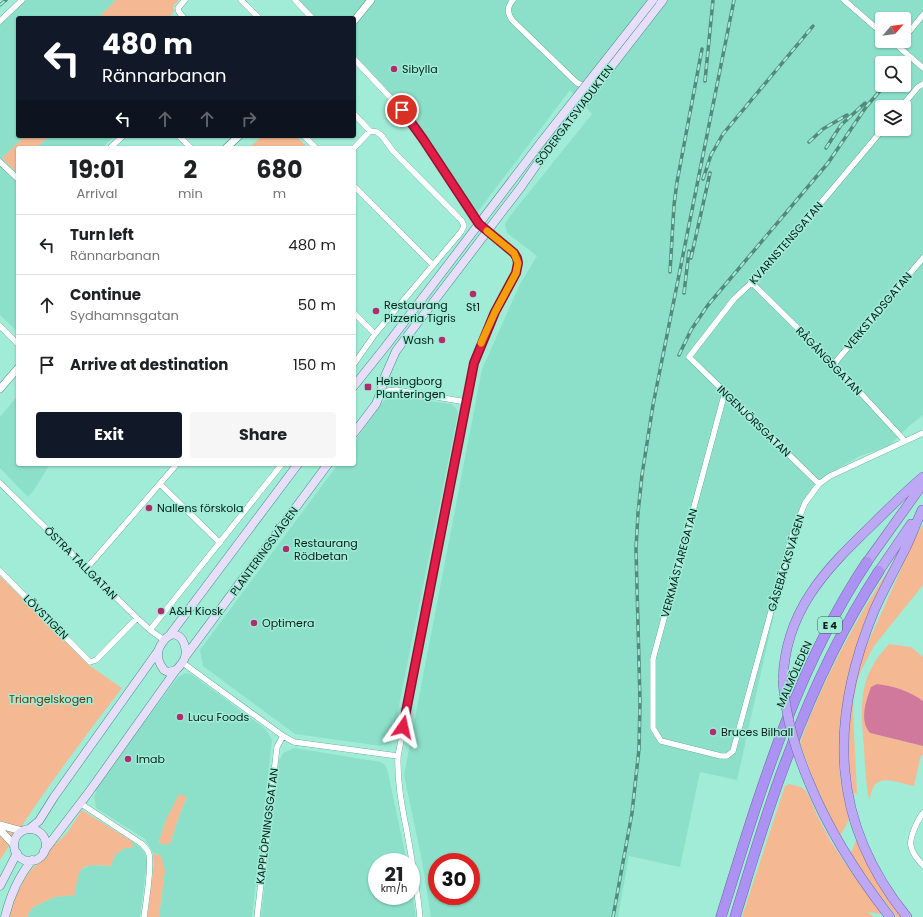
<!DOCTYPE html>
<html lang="en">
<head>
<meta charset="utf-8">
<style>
  :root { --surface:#fff; --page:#f6f6f6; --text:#202124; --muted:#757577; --line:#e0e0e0; --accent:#111827 }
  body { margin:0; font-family:Poppins,sans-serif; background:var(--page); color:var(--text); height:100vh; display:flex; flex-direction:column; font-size:15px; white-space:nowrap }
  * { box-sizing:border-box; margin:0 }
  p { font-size:13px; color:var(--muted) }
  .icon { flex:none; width:22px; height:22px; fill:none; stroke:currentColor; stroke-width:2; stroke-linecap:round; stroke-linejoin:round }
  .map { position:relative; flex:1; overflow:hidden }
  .details { position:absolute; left:16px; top:146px; width:340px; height:320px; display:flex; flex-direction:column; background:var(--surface); border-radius:4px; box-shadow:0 1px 3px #0004 }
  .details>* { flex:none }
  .top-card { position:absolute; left:16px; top:16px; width:340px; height:122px; border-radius:4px; box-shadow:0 1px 3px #0004; background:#111827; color:#fff; overflow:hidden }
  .needle { width:26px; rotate:62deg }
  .controls { position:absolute; left:875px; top:12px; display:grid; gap:8px }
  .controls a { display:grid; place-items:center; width:36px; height:36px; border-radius:4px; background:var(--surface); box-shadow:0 1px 3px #0004; font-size:20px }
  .speed { position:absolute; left:368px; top:853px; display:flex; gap:8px; font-size:20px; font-weight:700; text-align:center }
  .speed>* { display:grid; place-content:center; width:52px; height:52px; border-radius:50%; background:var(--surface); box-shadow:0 1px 3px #0004; line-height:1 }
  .speed small { font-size:10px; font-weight:400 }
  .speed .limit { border:6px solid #d22; background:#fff; color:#111 }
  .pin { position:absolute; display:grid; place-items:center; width:34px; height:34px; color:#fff; margin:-17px; border:2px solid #fff; border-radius:50%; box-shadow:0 1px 4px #0007 }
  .me { position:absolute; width:44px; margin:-22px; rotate:11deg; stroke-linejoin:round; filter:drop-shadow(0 0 3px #0008) }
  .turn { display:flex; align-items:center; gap:14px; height:84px; padding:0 20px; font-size:18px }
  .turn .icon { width:52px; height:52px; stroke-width:2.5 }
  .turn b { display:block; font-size:28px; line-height:34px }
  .lanes { display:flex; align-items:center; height:38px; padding:0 20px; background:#0003; justify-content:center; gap:20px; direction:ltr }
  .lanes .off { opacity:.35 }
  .eta { display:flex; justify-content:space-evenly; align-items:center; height:68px; text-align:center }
  .eta b { font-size:24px; font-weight:700; line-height:28px }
  .action { display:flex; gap:8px; margin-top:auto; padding:8px 20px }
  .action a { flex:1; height:46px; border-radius:4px; background:var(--accent); color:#fff; font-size:16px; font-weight:700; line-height:46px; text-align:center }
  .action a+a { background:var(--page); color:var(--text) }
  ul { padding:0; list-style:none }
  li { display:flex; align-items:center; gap:12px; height:60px; padding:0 20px; border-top:1px solid var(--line) }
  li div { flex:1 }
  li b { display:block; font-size:15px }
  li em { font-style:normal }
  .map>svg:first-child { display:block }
</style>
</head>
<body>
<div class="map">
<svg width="923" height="917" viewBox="0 0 923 917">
  <rect width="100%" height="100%" fill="#a1ecd7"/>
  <path fill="#8ce0ca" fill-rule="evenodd" d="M25,0H116L98,18H18V136H25L2,158L14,170L18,166V332L0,315V23Z
    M298,0H923V415L909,426L889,446L860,456L829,474L803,502L775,610L737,780L700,772L680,867L629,856L618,917H431L422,861L404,775L482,369L520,284L537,256L507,233L505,224L510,216L592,114L570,90L477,213L426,137L404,108L354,54V18H316ZM882,19H904V41H882ZM882,63H904V85H882ZM882,107H904V129H882ZM437,862H471V896H437Z
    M49,136H114L102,148H36Z
    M18,395V464H50L34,490L28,497L0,468V417Z
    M395,396L451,404L456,408L458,413L392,740L388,744L381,746L295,734L203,666L200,650L338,464H354V442L383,402L386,399Z
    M186,673L191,674L263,727L267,731L272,740L252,917H159L165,870L158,854L153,853L145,839L96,808L94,796L97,792L94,790L178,677ZM187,797L179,816L171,841L159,843L165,822Z
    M294,748L381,762L385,765L387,768L407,862H377V896H411V886L416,917H261L279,761L283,753Z
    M133,842L142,849L145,854L147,862L140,917H27L32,908L46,901L55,897L75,895L77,875L80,870L90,865L111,866L115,855L125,848L130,847Z"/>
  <path fill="#f4b992" d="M116,0H179L173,6L174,12L168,18H98Z
    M25,136H49L36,148H18V166L14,170L2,158Z
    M262,136H296L308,148H249Z
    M923,525V585L874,646L865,663L858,678L854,697L853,712L857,793L853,794L847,754L850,701L863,654L915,538Z
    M893,563C862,623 838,689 839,757C839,778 844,799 849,820L840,836L816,787L800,743C823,679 856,619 893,563Z
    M0,576L90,666L122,688C79,744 37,800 0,860Z
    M889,644L911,647L923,657V701L905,691L890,686L870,733L923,746V755H921L914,786C902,784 879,773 873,788C871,792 870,797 869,801C866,783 865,766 864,748C862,724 859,698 868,675C873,663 880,654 889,644Z
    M789,784L801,787L807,792L818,817L830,840L844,862L882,914L867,912L874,917H742L785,786Z
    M179,794L187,797L179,816L171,841L169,844L165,845L159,842L165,822Z
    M82,810L133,842L132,848H125L115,855L111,866C80,864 79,864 75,895L55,897L46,901L32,908L27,917H9L15,897L27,875L45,854L67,833Z
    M857,838C868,867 882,894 902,917H897L866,877L851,853Z
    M153,853L161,856L165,870L159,917H147L154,864Z"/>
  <path fill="#d1799d" d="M877,684C893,686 910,691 923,701V746L870,733C859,720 866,701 871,687Z"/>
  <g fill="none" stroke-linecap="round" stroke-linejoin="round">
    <defs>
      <path id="minor" d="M241,0L259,18
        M295,0L312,18
        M513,0C507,7 507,12 512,20L576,82C584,88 592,85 599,78
        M844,0L882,33
        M184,18L179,12L178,8L185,0
        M0,21L22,0
        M904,38L923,15
        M892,41L923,68
        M354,59L402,110L423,139L479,224L515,253L517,258L518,263L516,273L495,312L474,363L398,756C397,782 402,807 407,832C412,860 417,888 420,917
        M901,107L918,87L923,84
        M354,114L370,131L377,132L382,136L393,151L462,221L464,226L461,232L375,334L354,364
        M179,136L191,148
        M304,136L316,148
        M110,148L123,136
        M354,148L370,131
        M0,162L18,179
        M354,186L433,265
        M751,282L834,364L905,441
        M354,313L375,334
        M0,326L18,344
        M834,364L923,258
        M725,392L653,659V728L661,741L721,756H727L733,751L791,538L805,503L819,484L830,476L923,433
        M380,394L388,391L396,390L466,402
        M0,483L137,618L150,630L164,640
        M160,484L220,543
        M819,484L689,357L734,299L762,273L883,129
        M86,569L177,464
        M0,571L90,662L96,660L137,618
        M150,630L282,464
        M183,663L283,736L294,742L398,756
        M80,803L142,844C145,847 148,850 149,854C152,867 146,902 144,917
        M923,813C918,819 909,838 911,846C912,853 918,860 923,865
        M257,917L277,747L283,736"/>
      <path id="tertiary" d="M354,21L371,0
        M226,148L239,136
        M0,389L18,368
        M0,825L22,831
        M0,830L14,845"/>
      <path id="secondary" d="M354,386L386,346L542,141
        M354,433L376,404L380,394L385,376L396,351L521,187L549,147L663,0
        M169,636L298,464
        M185,657L328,464
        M29,829L39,821L54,797L158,651
        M14 845a16 16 0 1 1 32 0a16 16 0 1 1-32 0Z
        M44,851L89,792L176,670C180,666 184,662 185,657C187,650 184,637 176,635C167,632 157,648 158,656C158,662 161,666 164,670L168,672L176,670
        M0,886L17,853
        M5,917C10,896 19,876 32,860"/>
      <path id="trunk" d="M867,562L923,484
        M879,571L911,524
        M783,680C785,611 825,570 872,525C888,509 905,492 923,477
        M809,782C829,831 857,875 890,917
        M907,917C830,822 829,721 874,611C884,588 897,566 908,543C913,532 917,521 922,510"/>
      <path id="motorway" d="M721,917C759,795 795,670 867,562
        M735,917C752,862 768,806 789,753C813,689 842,628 879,571"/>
    </defs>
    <use href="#minor" stroke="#448e7c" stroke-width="6"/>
    <use href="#tertiary" stroke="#448e7c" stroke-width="8"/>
    <use href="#secondary" stroke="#448e7c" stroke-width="9"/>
    <use href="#trunk" stroke="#7069a5" stroke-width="10"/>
    <use href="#motorway" stroke="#7069a5" stroke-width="11"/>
    <use href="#minor" stroke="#fff" stroke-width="5.5"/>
    <use href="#tertiary" stroke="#fff" stroke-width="7"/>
    <use href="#secondary" stroke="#e6defb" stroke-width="8"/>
    <use href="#trunk" stroke="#bca8f4" stroke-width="9"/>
    <use href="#motorway" stroke="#ac92f2" stroke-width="10"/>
    <defs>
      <path id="rail" d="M0,5L6,0
        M705,81L713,0
        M809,142L823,129L847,115
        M826,148L841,125L865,103
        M703,179L711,155L723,134L813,26
        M691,258L710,173
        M670,272L674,205L677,182L702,49
        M684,293L689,251
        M679,355L691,330L708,305L828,163L866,107L885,85
        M613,917L632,813L639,749L640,701L636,549L638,513L642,475L653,405L734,0"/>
    </defs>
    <use href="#rail" stroke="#54897b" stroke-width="3.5"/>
    <use href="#rail" stroke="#a1ecd7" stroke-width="2" stroke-dasharray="6" stroke-linecap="butt"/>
    <defs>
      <path id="secondary-bridge" d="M542,141L653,0"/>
      <path id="trunk-bridge" d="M783,680C785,716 795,749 809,782"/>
    </defs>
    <use href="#secondary-bridge" stroke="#448e7c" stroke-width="9" stroke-linecap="butt"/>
    <use href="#trunk-bridge" stroke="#7069a5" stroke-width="10" stroke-linecap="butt"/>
    <use href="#secondary-bridge" stroke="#e6defb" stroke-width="8"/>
    <use href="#trunk-bridge" stroke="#bca8f4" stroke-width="9"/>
  </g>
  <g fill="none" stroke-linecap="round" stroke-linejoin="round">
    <defs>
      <path id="route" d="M402,110L423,139L479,224L514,253L517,258L518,263L516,273L495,312L474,363L403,727"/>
    </defs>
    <use href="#route" stroke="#92132f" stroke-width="10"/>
    <use href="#route" stroke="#e11d48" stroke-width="7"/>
    <path stroke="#f59e0b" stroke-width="7" d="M481,343L495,312L516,273L518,263L514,253L487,231"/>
  </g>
  <g fill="#b22b6e" stroke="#a1ecd7" stroke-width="1.5">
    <circle cx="394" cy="69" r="4"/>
    <circle cx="473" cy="294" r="4"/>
    <circle cx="376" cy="311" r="4"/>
    <circle cx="442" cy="340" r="4"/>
    <rect x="364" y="383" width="8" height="8" rx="2"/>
    <circle cx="149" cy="508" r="4"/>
    <circle cx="286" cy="549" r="4"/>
    <circle cx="161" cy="611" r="4"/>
    <circle cx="254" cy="623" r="4"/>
    <circle cx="180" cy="717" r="4"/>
    <circle cx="713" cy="732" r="4"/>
    <circle cx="128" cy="759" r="4"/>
  </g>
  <g text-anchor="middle" stroke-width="3" stroke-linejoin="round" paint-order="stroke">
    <rect fill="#a1ecd7" stroke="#305c51" stroke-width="1" x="818" y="617" width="24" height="16" rx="3"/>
    <g font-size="10" font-weight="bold" fill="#001e17">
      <text x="830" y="629">E 4</text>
    </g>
    <g font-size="11" fill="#001e17" stroke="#a1ecd7" text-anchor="start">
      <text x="402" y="73">Sibylla</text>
      <text x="384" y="309">Restaurang<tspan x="384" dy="13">Pizzeria Tigris</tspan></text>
      <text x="473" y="311" text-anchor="middle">St1</text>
      <text x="434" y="344" text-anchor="end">Wash</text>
      <text x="376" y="385">Helsingborg<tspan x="376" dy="13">Planteringen</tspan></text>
      <text x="157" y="512">Nallens förskola</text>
      <text x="294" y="547">Restaurang<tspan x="294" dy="13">Rödbetan</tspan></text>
      <text x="169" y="615">A&amp;H Kiosk</text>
      <text x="262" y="627">Optimera</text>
      <text x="188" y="721">Lucu Foods</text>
      <text x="721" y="736">Bruces Bilhall</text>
      <text x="136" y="763">Imab</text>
    </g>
    <g font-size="11" fill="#001e17" stroke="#a1ecd7">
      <text transform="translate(574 115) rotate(-53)" y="4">SÖDERGATSVIADUKTEN</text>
      <text transform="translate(786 243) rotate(-49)" y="4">KVARNSTENSGATAN</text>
      <text transform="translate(878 311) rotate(-50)" y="4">VERKSTADSGATAN</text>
      <text transform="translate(829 361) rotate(46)" y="4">RÅGÅNGSGATAN</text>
      <text transform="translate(754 421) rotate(44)" y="4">INGENJÖRSGATAN</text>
      <text transform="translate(264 551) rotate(-54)" y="4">PLANTERINGSVÄGEN</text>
      <text transform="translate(81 563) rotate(45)" y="4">ÖSTRA TALLGATAN</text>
      <text transform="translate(679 563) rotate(-75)" y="4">VERKMÄSTAREGATAN</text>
      <text transform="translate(786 563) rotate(-73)" y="4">GÅSEBÄCKSVÄGEN</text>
      <text transform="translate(46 617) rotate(45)" y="4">LÖVSTIGEN</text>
      <text transform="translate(794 674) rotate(-66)" y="4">MALMÖLEDEN</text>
      <text transform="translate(267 826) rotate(-83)" y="4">KAPPLÖPNINGSGATAN</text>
    </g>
    <g font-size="11" fill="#67350b" stroke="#a1ecd7">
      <text x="51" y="703">Triangelskogen</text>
    </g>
  </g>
</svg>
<div class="controls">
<a><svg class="needle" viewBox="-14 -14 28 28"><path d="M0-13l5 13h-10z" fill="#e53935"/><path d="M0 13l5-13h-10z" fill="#757577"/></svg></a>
<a><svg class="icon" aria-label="search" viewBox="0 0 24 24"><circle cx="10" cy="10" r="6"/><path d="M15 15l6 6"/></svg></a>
<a><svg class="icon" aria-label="layers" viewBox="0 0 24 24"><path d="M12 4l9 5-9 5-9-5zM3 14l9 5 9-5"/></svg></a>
</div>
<div class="speed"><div>21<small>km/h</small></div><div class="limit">30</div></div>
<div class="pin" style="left:402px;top:110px;background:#d93025"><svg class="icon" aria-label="arrive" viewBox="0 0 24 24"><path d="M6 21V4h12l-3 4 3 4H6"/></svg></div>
<svg class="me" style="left:403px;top:727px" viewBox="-20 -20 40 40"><path d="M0-17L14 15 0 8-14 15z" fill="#e11d48" stroke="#fff" stroke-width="4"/></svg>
<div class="top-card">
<div class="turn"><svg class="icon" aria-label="left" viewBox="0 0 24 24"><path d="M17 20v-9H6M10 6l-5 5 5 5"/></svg><div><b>480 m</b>Rännarbanan</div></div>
<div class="lanes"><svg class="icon" aria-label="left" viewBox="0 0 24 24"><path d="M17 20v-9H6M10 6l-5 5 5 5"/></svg><svg class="icon off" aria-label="ahead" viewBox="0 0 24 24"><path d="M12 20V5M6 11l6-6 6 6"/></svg><svg class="icon off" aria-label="ahead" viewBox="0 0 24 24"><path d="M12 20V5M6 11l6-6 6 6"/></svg><svg class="icon off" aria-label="right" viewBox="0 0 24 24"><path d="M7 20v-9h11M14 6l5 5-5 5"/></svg></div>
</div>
<section class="details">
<div class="eta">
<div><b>19:01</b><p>Arrival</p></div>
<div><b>2</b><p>min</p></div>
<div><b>680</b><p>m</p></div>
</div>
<ul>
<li><svg class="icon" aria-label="left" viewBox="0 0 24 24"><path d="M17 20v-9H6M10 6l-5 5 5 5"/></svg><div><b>Turn left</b><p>Rännarbanan</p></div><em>480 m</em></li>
<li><svg class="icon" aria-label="ahead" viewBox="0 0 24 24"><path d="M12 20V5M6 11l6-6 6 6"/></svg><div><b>Continue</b><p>Sydhamnsgatan</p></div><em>50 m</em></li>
<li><svg class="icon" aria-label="arrive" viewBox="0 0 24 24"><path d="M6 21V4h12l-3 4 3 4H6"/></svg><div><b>Arrive at destination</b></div><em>150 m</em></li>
</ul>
<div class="action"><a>Exit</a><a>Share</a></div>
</section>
</div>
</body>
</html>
